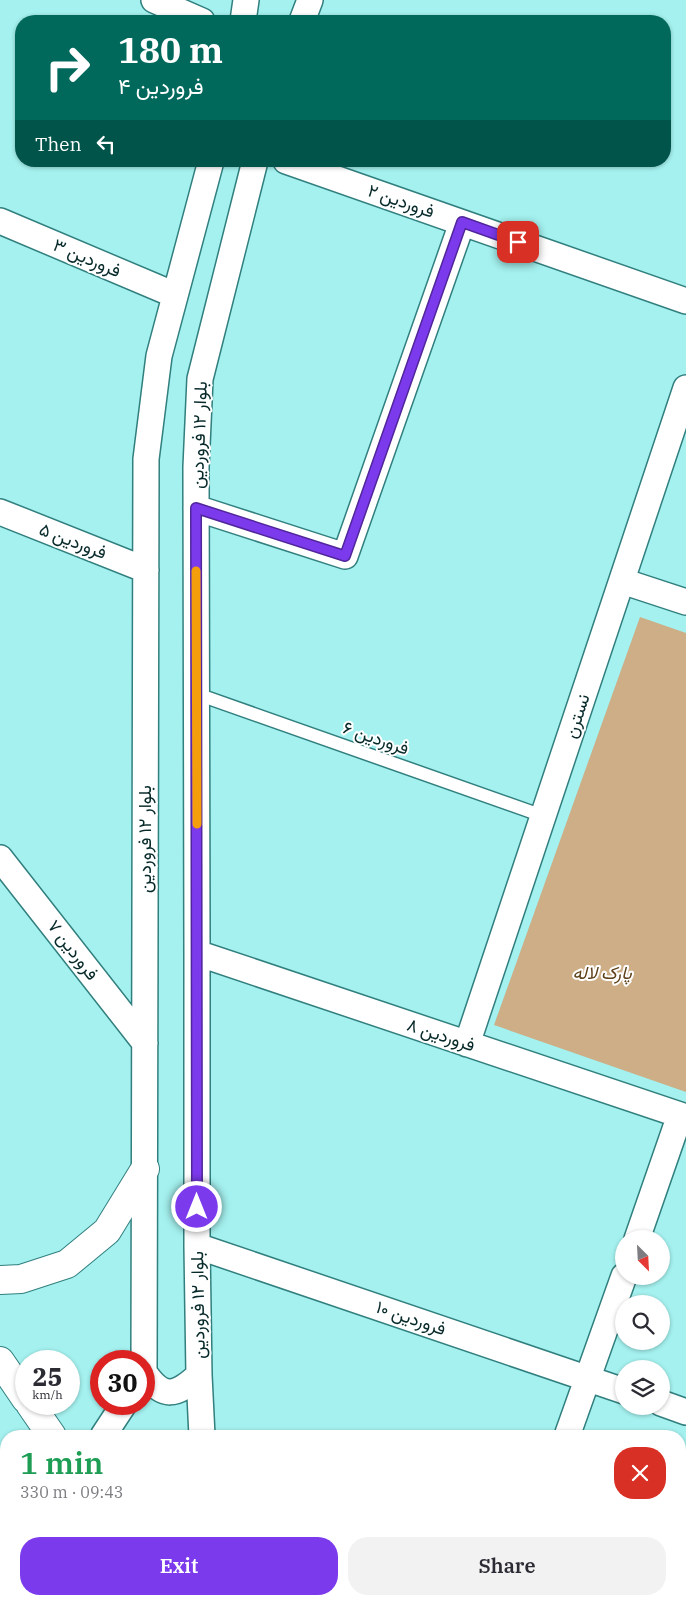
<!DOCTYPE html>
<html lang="en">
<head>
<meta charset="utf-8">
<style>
  :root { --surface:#fff; --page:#f2f2f3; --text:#2b2b33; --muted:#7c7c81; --accent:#7c3aed }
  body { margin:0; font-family:"IBM Plex Serif",Vazirmatn,serif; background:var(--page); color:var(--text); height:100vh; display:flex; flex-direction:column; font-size:19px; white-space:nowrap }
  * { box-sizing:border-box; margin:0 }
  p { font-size:16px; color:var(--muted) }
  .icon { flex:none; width:28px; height:28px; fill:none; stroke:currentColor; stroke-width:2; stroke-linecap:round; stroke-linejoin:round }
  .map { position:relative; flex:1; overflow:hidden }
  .sheet { position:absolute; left:0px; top:1430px; width:686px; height:175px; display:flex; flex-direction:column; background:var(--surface); border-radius:20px 20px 0 0; box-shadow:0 1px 4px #0004 }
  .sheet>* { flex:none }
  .top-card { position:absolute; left:15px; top:15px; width:656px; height:152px; border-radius:20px; box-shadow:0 1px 4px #0004; background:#00695c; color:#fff; overflow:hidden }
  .needle { width:32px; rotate:156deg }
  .controls { position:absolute; left:615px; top:1230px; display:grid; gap:10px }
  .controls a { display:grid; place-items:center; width:55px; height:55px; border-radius:50%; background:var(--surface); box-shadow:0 1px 4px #0004; font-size:25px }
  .speed { position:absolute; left:15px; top:1350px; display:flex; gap:10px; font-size:25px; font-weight:700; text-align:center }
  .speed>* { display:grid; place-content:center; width:65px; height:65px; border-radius:50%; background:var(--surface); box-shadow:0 1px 4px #0004; line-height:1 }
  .speed small { font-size:12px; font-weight:400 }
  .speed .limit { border:8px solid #d22; background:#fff; color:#111 }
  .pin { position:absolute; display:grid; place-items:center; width:42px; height:42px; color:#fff; margin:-21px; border-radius:10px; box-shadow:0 2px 8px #0006 }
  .me { position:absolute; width:55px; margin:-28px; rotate:0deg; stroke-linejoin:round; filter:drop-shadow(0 0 4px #0008) }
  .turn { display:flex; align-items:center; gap:18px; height:105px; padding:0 20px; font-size:22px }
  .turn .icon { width:65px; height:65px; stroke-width:2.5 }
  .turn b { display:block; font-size:35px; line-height:42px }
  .then { display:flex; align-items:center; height:48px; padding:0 20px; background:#0003; gap:10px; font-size:19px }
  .round { display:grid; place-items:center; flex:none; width:52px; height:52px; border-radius:20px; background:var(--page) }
  .overview { display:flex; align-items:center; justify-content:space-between; height:85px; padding:0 20px }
  h1 { font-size:30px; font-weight:600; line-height:38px; color:#1e9e55 }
  .primary-button { display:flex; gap:10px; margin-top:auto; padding:10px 20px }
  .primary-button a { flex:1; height:58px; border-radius:20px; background:var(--accent); color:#fff; font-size:20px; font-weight:600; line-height:58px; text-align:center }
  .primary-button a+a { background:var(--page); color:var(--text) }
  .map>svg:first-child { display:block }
</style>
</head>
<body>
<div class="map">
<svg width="686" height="1605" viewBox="0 0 686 1605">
  <rect width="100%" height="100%" fill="#a4f1ef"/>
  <path fill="#cdae86" d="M640,617L686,633V1092L494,1025Z"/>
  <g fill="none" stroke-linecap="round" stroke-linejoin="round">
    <path stroke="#a4c78e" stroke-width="26" d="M0,1503L6,1511
      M71,1599L75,1605"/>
    <defs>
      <path id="service" d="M197,694L543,816"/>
      <path id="minor" d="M154,0L202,21
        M243,21L246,0
        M302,21L310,0
        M286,161L686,301
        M0,221L175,295
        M196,508L345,556L462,223
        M0,512L146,570
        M622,581L686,602
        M0,858L145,1043
        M197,953L686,1117
        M467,1044L686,388
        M637,1239L680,1115
        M197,1246L624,1391
        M144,1372C163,1400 176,1396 199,1375
        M144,1373L146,459L159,356L211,161
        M661,1403L686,1412
        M103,1436L124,1404
        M202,1436L199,1375L197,1246V953L196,467L200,379L255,161
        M567,1436L624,1276
        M214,1599L215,1605
        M616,1599L632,1605
        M506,1605L508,1599"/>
      <path id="tertiary" d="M0,1280L21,1279L67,1264L107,1231L145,1169
        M0,1361L26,1399
        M30,1404L52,1436
        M161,1599L165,1605"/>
    </defs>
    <use href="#service" stroke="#317f7e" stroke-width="15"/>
    <use href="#minor" stroke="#317f7e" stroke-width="28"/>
    <use href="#tertiary" stroke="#317f7e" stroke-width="30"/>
    <use href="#service" stroke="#fff" stroke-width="12"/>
    <use href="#minor" stroke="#fff" stroke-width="25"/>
    <use href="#tertiary" stroke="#fff" stroke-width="28"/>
  </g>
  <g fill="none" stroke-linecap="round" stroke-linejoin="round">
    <defs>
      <path id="route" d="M197,1207L196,508L345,556L462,222L518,242"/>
    </defs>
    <use href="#route" stroke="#51269a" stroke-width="12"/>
    <use href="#route" stroke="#7c3aed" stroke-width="9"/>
    <path stroke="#f59e0b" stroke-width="9" d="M196,571L197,824"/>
  </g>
  <g text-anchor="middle" stroke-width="4" stroke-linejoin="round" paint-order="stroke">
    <g font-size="18" fill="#072929" stroke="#fff">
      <text transform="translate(401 201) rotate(19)" y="6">فروردین ۲</text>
      <text transform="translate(87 258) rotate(23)" y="6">فروردین ۳</text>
      <text transform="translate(199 435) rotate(-88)" y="6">بلوار ۱۲ فروردین</text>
      <text transform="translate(73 541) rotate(21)" y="6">فروردین ۵</text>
      <text transform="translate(577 716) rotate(-72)" y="6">نسترن</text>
      <text transform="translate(376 738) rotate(19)" y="6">فروردین ۶</text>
      <text transform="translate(145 839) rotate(-90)" y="6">بلوار ۱۲ فروردین</text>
      <text transform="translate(73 950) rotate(52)" y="6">فروردین ۷</text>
      <text transform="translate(441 1035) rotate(18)" y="6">فروردین ۸</text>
      <text transform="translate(198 1305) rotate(-91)" y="6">بلوار ۱۲ فروردین</text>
      <text transform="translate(411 1318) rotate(19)" y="6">فروردین ۱۰</text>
    </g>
    <g font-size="18" font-style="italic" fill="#5d4017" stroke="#fff">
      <text x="602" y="979">پارک لاله</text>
    </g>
  </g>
</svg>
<div class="controls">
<a><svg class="needle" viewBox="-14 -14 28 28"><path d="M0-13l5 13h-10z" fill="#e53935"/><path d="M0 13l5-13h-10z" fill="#7c7c81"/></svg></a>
<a><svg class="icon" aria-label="search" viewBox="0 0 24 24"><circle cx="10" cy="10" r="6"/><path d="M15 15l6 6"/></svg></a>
<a><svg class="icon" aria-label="layers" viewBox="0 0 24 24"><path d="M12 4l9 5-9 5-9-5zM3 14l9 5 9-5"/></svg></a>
</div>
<div class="speed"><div>25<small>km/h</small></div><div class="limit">30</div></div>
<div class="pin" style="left:518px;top:242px;background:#d93025"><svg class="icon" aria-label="arrive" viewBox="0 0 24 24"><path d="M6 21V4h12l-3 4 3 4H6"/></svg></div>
<svg class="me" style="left:197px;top:1207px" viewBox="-20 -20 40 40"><circle r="17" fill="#7c3aed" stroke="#fff" stroke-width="3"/><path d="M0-11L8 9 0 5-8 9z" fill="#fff"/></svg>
<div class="top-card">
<div class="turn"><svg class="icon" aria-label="right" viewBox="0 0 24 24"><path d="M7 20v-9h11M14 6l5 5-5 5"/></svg><div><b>180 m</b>فروردین ۴</div></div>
<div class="then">Then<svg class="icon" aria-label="left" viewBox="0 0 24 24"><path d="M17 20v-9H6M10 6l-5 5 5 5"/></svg></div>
</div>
<section class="sheet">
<div class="overview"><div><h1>1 min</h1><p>330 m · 09:43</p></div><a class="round" style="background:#d93025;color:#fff"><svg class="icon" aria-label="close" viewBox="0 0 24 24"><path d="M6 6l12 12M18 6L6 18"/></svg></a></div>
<div class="primary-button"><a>Exit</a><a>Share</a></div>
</section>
</div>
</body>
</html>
